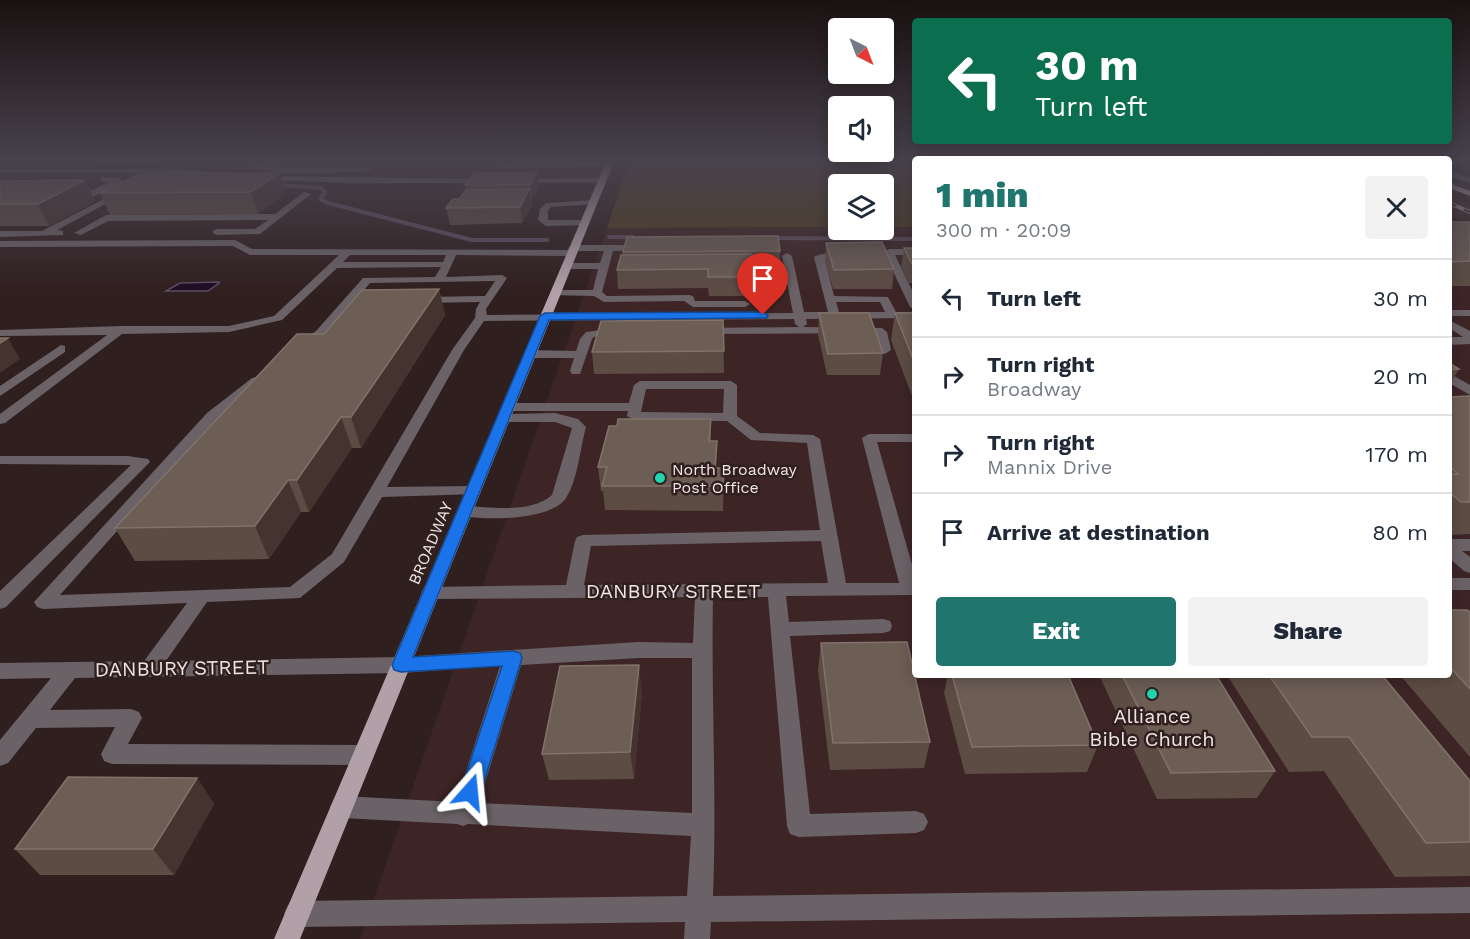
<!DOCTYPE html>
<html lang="en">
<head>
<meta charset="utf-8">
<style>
  :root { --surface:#fff; --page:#f2f2f3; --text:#1f2937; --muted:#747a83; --line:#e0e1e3; --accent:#20766d }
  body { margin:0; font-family:"Work Sans",sans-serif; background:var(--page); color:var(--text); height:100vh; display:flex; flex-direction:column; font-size:22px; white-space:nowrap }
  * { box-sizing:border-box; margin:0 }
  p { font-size:20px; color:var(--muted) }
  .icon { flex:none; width:33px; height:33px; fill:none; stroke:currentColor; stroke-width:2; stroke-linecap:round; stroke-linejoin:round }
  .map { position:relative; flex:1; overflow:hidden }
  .sheet { position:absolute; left:912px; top:156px; width:540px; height:522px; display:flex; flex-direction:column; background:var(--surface); border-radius:6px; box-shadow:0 3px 15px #0003 }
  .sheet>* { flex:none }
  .guide { position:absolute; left:912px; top:18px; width:540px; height:126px; border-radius:6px; box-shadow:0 3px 15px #0003; background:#0b6e4f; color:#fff; overflow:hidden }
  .needle { width:39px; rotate:138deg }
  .fabs { position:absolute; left:828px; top:18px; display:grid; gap:12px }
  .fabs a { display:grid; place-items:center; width:66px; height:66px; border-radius:6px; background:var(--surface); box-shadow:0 3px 15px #0003; font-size:30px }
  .pin { position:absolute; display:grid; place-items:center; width:51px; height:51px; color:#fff; margin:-62px -26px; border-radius:50% 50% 50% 0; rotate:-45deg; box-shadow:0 0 6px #0007 }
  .pin .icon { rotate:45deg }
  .me { position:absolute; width:66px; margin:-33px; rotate:18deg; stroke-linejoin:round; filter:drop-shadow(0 0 4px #0008) }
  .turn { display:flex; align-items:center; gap:21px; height:126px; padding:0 24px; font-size:27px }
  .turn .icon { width:78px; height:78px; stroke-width:2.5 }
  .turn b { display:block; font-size:42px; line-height:51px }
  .round { display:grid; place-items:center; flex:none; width:63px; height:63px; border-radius:6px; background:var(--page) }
  .overview { display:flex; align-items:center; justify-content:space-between; height:102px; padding:0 24px }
  h1 { font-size:36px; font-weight:800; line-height:45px; color:var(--accent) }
  .action { display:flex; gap:12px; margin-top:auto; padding:12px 24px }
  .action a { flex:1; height:69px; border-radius:6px; background:var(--accent); color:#fff; font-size:24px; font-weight:800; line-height:69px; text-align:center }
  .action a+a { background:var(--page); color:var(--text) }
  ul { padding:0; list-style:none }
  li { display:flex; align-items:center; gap:18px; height:78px; padding:0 24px; border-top:2px solid var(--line) }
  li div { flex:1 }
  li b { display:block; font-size:22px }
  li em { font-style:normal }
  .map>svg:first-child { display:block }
</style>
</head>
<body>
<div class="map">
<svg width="1470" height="939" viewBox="0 0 1470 939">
  <rect width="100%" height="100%" fill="#301f1f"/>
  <path fill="#3d2526" d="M1449,195L1470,204V939H360L607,228L838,227V230H884V227H915V675H1449V225L1469,224L1449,215Z"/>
  <path fill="#4f3d1e" d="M629,162H915V227H884V184H838V227L607,228Z"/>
  <path fill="#1e0b25" stroke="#5d4c5e" stroke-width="1.5" d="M180,283L219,282V283L208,291H166Z"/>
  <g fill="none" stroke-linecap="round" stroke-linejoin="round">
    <path stroke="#5d4c5e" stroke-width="4" d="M96,162L180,163L179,165
      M277,185L321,188L325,192L320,199L328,203L472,240H547
      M609,237H633
      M771,238L915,239"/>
    <path fill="#6a6266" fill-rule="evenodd" d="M242,162L286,168L369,167L373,169L369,171C339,172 267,179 242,162Z
      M496,162H502L501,164L608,162L612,164L608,166L496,168L492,166Z
      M0,169H171L237,173L241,175L237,177L171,173H0Z
      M1449,171L1470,178V183L1449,176Z
      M264,176L489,179L493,181L489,183H355L261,180V176Z
      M101,177L119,178L123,180C111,189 82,206 68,197L82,195L109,182L101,181Z
      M602,178L606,180L605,182L519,183L515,181L519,179Z
      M119,191L126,193L57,230L63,231V235L0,237V231H42Z
      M304,192L311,194L260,234L216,235L212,232L216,229H255L268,220L108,221L81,235L74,233L106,215L275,214Z
      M593,200L597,202L596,204L551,207L548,210V220H584L587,221V225L546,226L538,220L540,209L546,203Z
      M235,240L252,249L570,250L568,248L573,245H642L647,248L645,250L613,251L602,292L607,296L689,295L693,296L695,301H745L750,304L745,307H693L684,301L604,302L594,296L551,295L550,293L555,290H593L598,269H566L561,266L566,263H600L604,251H574L576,253L571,256L456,255L446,277L502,275L507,278L486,309L487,315L793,313L782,256L787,253L792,256L804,312H828L814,257C822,252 843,252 851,257L849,259L825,260L834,296L888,297L896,312H915V318L806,319L807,324L803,327L882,328L887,332L891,350L885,354L879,350L875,333L703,334L697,331L703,328L799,327L795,324L794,319L484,321L464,350L387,487L473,486L481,491L478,494L382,497L344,562L300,598L207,602L166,661L401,657L638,642L693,643L695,597L430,599L424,598L421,593L424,588L430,587L566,585L575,541L577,537L583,535L820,530L807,443L751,440L727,421L634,420L627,416L628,411H508L501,407L508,403H629L634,385L640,381H731L737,385V416L760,433L813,435L820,439L846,583H899L862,438L869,434H915V442H877L915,575V595L786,596L789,622L883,619L890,621L892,626L890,631L883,633L790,636L810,814L916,811L924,814L928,822L924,830L916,833L799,837L790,834L787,826L768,597H713C711,697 717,796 713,896L1470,887V913L711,922L710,939H684L685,922L297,927L288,923L284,914L288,905L297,901L687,896L691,836L468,824L463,826L457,824L342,818L334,815L330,807L334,799L342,796L456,802L500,666L401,673L75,678L50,710L131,709L139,712L142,718L128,744L363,745L371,748L374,755L371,762L363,765L112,764L104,761L101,754L115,727L36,728L8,763L0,766V740L51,678L0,679V663L144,661L187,603L43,609L37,607L34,602L207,413L252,378L257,377L263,381L217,419L60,595L290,587L332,554L452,350L475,318L476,309L480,302L421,303L416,300L421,297L485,296L495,281L370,283C357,298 317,352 298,349V343L316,331L363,278L435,277L441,267L337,268L282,320L229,332L122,334L5,423L0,424V414L107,335L0,336V330L122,326H229L274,316L339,255H250L233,246L0,247V241ZM350,255H446L443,262H343ZM836,302H880L885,312H839ZM646,389H724L723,413L641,412ZM821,541L828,583L584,585L591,546ZM638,658H692V813L479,803L521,665Z
      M889,249H915V255H895L915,296V310L910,307L884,252Z
      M1449,310H1470V316H1449Z
      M1449,320L1470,331V344L1449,345V337H1463L1449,328Z
      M616,328L620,329V333L594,337L592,339L580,374H572L570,371L574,358H530L524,354L530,350L576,351L580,339L586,332Z
      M61,345L65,346V352L0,396V386Z
      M1449,373L1470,385V395L1449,383Z
      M555,413L578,419L586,427C580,449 578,479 566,498C551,521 483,521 459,515L457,511L459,507L465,506C491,507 530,514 552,495L572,428L555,422H503L496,418L503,414Z
      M0,456H128L148,459L150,462L6,607L0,609V591L131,465L0,464Z
      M1449,539H1470V551H1462L1470,557V573L1464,571L1449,558Z
      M1449,578H1470V590H1449Z"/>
    <path fill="#b1a0a8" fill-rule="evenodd" d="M606,162H614L300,939H274Z
      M1449,183L1470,191V196L1449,188Z"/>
    <defs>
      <path id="rail" d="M1449,203L1470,212"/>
    </defs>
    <use href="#rail" stroke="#a49696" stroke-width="4"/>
    <use href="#rail" stroke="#301f1f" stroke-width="2" stroke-dasharray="8" stroke-linecap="butt"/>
  </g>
  <path fill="#5c4c44" d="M537,172L539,188L532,200H531L532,205L522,223L450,225L446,208L459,199L466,190L465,185Z
    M280,173L286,193L258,214L110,215L100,193Z
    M0,181L95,201L49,226H0Z
    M1449,222H1470V286H1449Z
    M826,243L894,269L892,289H833L825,261Z
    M904,248H915V283H909L901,266Z
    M780,251V261L782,277V290H759L758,270H753V296H709L708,288L618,289L617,270L623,255V252Z
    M439,289L445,315L361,448H352L309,512H301L269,559L135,561L115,528L324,334Z
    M819,313L883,353L880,375H827L818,334Z
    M895,313H915V404L891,340Z
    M723,320L724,373L594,374L592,352Z
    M1449,363L1459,369L1449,386Z
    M1470,396V534L1449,535V397Z
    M711,419V441L717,468H724L723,511L605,510L603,491H601L598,467L617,426Z
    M1449,610L1470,612V757L1400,675H1449Z
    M821,643L930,742L924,768L830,770L818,670Z
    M948,675H1068L1098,745L1087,772L965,774L944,693Z
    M1099,675H1216L1275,771L1257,798L1157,799Z
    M1227,675H1382L1470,781V876L1395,877L1324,771L1289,772Z
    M642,691L634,779L549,780L542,754Z
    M197,778L214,804L174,875H40L15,849Z"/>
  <path fill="#44332e" d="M537,172L539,188L532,200L530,185Z
    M280,173L286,193L258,214L251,192Z
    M85,180L95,201L49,226L38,204Z
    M529,189L532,205L522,223L520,207Z
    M439,289L445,315L361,448L351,417Z
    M8,338L20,359L0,373V343Z
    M341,417L352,448L309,512L297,480Z
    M717,441V465L716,486L715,468Z
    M288,480L301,512L269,559L255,526Z
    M639,665L642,691L634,779L630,752Z
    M197,778L214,804L174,875L153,849Z"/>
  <path fill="#6c5d55" stroke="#81726b" stroke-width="1.5" d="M537,172L530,185H465L475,173Z
    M280,173L251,192L100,193L139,174Z
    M85,180L38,204H0V181Z
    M529,189L520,207L446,208L453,199H459L466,190Z
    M1449,222H1470V261L1449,262Z
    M778,236L780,251L623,252L627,237Z
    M882,242L894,269L834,270L826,243Z
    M904,248H915V264H912Z
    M752,254L753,277H708V269L617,270L621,255Z
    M758,260H779L782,277H760Z
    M439,289L351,417H341L297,480H288L255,526L115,528L297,334H324L362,290Z
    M819,313H869L883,353L828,354Z
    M895,313H915V364Z
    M723,320L724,351L592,352L601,321Z
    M0,338H8L0,343Z
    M1449,363L1459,369L1449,370Z
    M1470,396V502H1461L1449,492V474H1458L1449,466V397Z
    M618,419H711L709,441H717L715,468H724L723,486H602L607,467H598L609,426H617Z
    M1449,610H1467L1470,612V689L1449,666Z
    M907,642L930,742L833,743L821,643Z
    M639,665L630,752L542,754L560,666Z
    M952,675H1068L1098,745L972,747Z
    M1122,675H1216L1275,771L1171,773Z
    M1269,675H1382L1470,781V842L1426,843L1349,737H1312Z
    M68,777L197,778L153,849H15Z"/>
  <linearGradient id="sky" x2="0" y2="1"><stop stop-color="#1a1111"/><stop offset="0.55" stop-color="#48424d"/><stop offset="1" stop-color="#48424d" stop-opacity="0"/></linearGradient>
  <rect width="1470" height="293" fill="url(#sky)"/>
  <path fill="#1a73e8" stroke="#114b97" stroke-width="1.5" d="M763,312L768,315L767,318L549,320L413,657L513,651L520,653L522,658L481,792L478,799L470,802L463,799L460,792L502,666L401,672L394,670L392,665L540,316L545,313Z"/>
  <g fill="#21d5af" stroke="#301f1f" stroke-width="2">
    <circle cx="660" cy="478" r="6"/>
    <circle cx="1152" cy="694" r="6"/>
  </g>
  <g text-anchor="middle" stroke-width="5" stroke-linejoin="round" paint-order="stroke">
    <g font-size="16" fill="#f0e4e3" stroke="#301f1f" text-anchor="start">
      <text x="672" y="475">North Broadway<tspan x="672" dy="18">Post Office</tspan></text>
    </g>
    <g font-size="16" fill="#f0e4e3" stroke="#301f1f">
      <text transform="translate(430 543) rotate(-67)" y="6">BROADWAY</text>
    </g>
    <g font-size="20" fill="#f0e4e3" stroke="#301f1f">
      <text x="673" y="598">DANBURY STREET</text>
      <text transform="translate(182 668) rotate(-1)" y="7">DANBURY STREET</text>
    </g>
    <g font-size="20" fill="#f0e4e3" stroke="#301f1f">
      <text x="1152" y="723">Alliance<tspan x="1152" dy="23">Bible Church</tspan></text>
    </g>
  </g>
</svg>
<div class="fabs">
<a><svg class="needle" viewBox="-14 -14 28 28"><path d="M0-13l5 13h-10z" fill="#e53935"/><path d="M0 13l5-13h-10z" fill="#747a83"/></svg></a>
<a><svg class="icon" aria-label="sound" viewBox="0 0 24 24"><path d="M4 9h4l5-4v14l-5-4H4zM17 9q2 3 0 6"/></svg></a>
<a><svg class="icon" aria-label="layers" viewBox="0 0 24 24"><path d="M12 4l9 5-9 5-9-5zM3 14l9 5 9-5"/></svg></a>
</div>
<div class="pin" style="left:763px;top:315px;background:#d93025"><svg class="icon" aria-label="arrive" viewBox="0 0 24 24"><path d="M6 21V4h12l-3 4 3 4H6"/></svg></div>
<svg class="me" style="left:470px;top:792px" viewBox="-20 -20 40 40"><path d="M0-17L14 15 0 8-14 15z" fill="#1a73e8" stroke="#fff" stroke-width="4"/></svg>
<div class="guide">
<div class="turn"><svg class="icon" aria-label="left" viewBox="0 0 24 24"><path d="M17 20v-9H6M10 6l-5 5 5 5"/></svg><div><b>30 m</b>Turn left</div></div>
</div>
<section class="sheet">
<div class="overview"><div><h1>1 min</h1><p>300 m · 20:09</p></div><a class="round"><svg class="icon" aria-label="close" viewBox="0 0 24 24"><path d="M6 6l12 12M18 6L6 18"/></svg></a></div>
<ul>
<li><svg class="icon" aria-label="left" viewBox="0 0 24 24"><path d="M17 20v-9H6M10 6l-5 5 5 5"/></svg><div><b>Turn left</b></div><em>30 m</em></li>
<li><svg class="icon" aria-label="right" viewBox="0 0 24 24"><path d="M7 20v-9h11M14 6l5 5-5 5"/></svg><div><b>Turn right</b><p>Broadway</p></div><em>20 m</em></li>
<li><svg class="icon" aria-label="right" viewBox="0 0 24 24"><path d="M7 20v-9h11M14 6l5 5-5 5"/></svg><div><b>Turn right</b><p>Mannix Drive</p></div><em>170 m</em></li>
<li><svg class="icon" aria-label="arrive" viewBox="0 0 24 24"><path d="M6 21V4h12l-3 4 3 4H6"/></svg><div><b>Arrive at destination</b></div><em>80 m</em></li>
</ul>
<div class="action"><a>Exit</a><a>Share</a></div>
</section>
</div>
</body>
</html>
